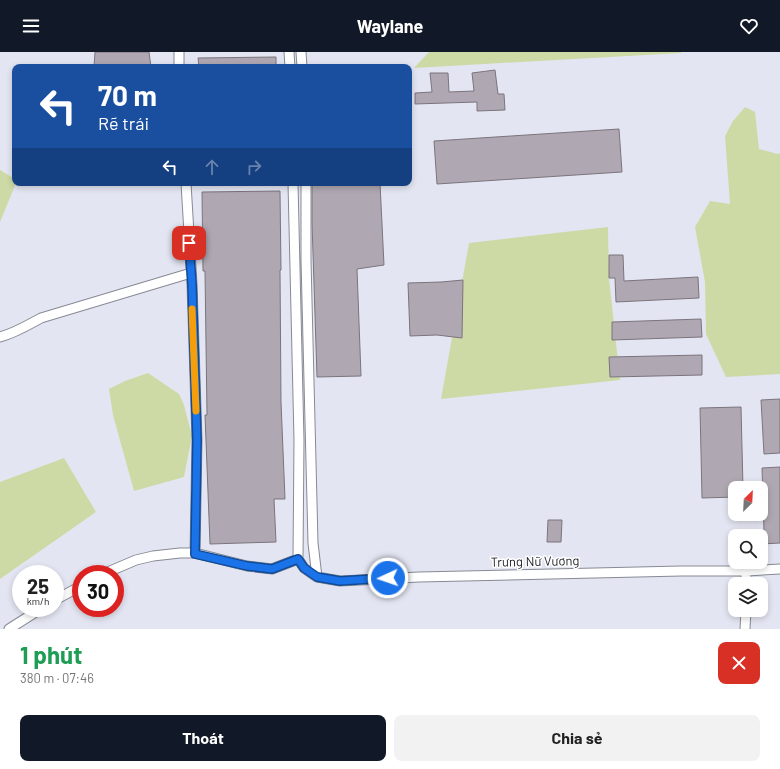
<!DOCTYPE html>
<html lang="vi">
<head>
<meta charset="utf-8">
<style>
  :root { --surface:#fff; --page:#f2f2f2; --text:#222; --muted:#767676; --accent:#111827 }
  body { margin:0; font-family:Barlow,sans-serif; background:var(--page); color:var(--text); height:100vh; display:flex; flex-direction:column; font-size:15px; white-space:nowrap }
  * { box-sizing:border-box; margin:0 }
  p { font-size:13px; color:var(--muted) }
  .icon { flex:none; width:22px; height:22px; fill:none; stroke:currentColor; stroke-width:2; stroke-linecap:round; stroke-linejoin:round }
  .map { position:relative; height:577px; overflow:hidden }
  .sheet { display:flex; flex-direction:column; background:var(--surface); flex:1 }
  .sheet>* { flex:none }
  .top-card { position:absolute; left:12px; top:12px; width:400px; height:122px; border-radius:8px; box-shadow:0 2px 6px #0003; background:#1a4fa0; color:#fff; overflow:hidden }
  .needle { width:26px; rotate:24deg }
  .tools { position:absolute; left:728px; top:429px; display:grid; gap:8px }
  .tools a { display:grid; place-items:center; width:40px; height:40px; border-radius:8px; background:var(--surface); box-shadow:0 2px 6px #0003; font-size:20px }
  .speed { position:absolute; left:12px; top:513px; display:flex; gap:8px; font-size:20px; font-weight:700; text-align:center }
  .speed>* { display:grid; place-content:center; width:52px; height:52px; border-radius:50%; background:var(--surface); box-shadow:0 2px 6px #0003; line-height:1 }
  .speed small { font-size:10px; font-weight:400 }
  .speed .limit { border:6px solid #d22; background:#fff; color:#111 }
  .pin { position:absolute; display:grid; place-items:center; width:34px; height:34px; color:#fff; margin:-17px; border-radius:8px; box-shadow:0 2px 6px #0006 }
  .me { position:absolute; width:44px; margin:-22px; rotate:267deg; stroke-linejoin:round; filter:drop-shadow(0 0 3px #0008) }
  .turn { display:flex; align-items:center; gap:14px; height:84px; padding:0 20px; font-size:18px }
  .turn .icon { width:52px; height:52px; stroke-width:2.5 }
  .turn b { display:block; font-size:28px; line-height:34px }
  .lanes { display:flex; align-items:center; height:38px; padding:0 20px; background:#0003; justify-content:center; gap:20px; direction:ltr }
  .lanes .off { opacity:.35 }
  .round { display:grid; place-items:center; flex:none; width:42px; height:42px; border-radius:8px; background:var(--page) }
  .summary { display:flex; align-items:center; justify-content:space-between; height:68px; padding:0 20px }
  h1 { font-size:24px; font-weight:700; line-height:30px; color:#1e9e55 }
  .cta { display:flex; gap:8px; margin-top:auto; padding:8px 20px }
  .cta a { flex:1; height:46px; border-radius:8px; background:var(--accent); color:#fff; font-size:16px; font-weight:700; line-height:46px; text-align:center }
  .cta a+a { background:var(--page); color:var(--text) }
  header { display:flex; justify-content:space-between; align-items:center; height:52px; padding:0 20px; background:var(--accent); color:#fff; font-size:18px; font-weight:700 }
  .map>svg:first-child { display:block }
</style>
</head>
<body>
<header><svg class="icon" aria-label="menu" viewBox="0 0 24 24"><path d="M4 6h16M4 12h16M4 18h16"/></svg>Waylane<svg class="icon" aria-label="heart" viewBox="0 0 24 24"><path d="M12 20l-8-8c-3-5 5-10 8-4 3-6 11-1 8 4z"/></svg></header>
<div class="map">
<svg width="780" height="577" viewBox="0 0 780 577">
  <rect width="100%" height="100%" fill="#e3e6f2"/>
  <path fill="#cddaa5" d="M429,0H681V1L414,16Z
    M745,55L755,60L759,97L778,102L780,101V322L726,325L706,282L705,230L695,175L710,149L730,152L725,84L733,69Z
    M0,118L15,127V131H16L0,170Z
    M608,175L609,226L620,328L441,347L469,191Z
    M148,321L179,342L184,353L192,384L184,425L134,439L113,363L109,337L125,329Z
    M64,406L96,460L0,527V430Z"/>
  <path fill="#afa7b1" stroke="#7b747d" d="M95,0H149L151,15H94Z
    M276,5V15H199L198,6Z
    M495,18L498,42H504L505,58L477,59V50L415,52V41L432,40L430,21H448L449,40L474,39L472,21Z
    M619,77L622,120L437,132L434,89Z
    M312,131H380L384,213L357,217L361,324L317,325L312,171Z
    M280,139L281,218H280L281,350L285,447H274L276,490L210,492L205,363H207L205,219H203L202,140Z
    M609,203H623L624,229L698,225L699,246L616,250L615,226H609Z
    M463,228L462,286L437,283L410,284L408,231L441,230Z
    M701,267L702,285L612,288V270Z
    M702,303V323L610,325L609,305Z
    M780,347V401L764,402L761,348Z
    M741,355L743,436H735V445L702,446L700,356Z
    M780,415V491L761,492V479H764L762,416Z
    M548,468H562L561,490H547Z"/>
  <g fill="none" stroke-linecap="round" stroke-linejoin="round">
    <defs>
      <path id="minor" d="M179,0V15
        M289,0L290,15
        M301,0L302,15
        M186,131L192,232L197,388L195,501
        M293,131L299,388L298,507
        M306,131V208L313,491L317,525
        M0,285C15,281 28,273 41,266L191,221
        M298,507L304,516L317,525L340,529L419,525L681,519H746L780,517
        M103,522L136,508L153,504L180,501H195L247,514L272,517L298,507
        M746,532V519
        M55,548L81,534
        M9,577L42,556
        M745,577L746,558"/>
    </defs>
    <use href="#minor" stroke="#878a94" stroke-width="11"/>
    <use href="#minor" stroke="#fff" stroke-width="9"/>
  </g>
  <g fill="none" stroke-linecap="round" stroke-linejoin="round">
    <defs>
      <path id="route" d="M189,191L192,232L197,388L195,502L247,514L272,517L298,507L304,516L317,525L340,529L388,526"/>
    </defs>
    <use href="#route" stroke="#114b97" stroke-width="10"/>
    <use href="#route" stroke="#1a73e8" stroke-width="7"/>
    <path stroke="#f59e0b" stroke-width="7" d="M192,257L196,359"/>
  </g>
  <g text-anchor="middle" stroke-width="3" stroke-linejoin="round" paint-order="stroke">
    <g font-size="13" fill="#1e1f24" stroke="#fff">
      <text transform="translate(535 509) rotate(-1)" y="5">Trưng Nữ Vương</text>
    </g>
  </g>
</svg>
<div class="tools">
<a><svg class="needle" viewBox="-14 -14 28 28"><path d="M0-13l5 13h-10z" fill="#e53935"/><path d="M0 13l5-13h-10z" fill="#767676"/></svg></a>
<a><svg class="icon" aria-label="search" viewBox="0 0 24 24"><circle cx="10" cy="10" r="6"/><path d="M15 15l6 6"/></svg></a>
<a><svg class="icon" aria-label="layers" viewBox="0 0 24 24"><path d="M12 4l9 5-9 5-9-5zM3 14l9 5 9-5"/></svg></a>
</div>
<div class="speed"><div>25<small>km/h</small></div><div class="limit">30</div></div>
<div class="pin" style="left:189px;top:191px;background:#d93025"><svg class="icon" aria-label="arrive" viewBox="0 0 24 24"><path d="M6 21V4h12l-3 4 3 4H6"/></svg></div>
<svg class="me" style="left:388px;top:526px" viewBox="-20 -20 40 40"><circle r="17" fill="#1a73e8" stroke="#fff" stroke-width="3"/><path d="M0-11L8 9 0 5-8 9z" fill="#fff"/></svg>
<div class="top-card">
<div class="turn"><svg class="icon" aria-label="left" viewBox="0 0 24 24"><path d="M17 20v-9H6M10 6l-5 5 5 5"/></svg><div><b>70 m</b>Rẽ trái</div></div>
<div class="lanes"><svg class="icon" aria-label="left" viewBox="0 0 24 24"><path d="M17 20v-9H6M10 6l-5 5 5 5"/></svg><svg class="icon off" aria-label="ahead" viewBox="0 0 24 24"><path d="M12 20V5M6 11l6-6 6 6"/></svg><svg class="icon off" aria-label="right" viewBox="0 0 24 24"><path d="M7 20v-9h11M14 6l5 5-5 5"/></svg></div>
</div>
</div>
<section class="sheet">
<div class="summary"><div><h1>1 phút</h1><p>380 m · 07:46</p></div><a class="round" style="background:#d93025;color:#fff"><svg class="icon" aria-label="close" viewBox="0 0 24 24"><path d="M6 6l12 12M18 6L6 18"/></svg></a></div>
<div class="cta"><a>Thoát</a><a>Chia sẻ</a></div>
</section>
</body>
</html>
